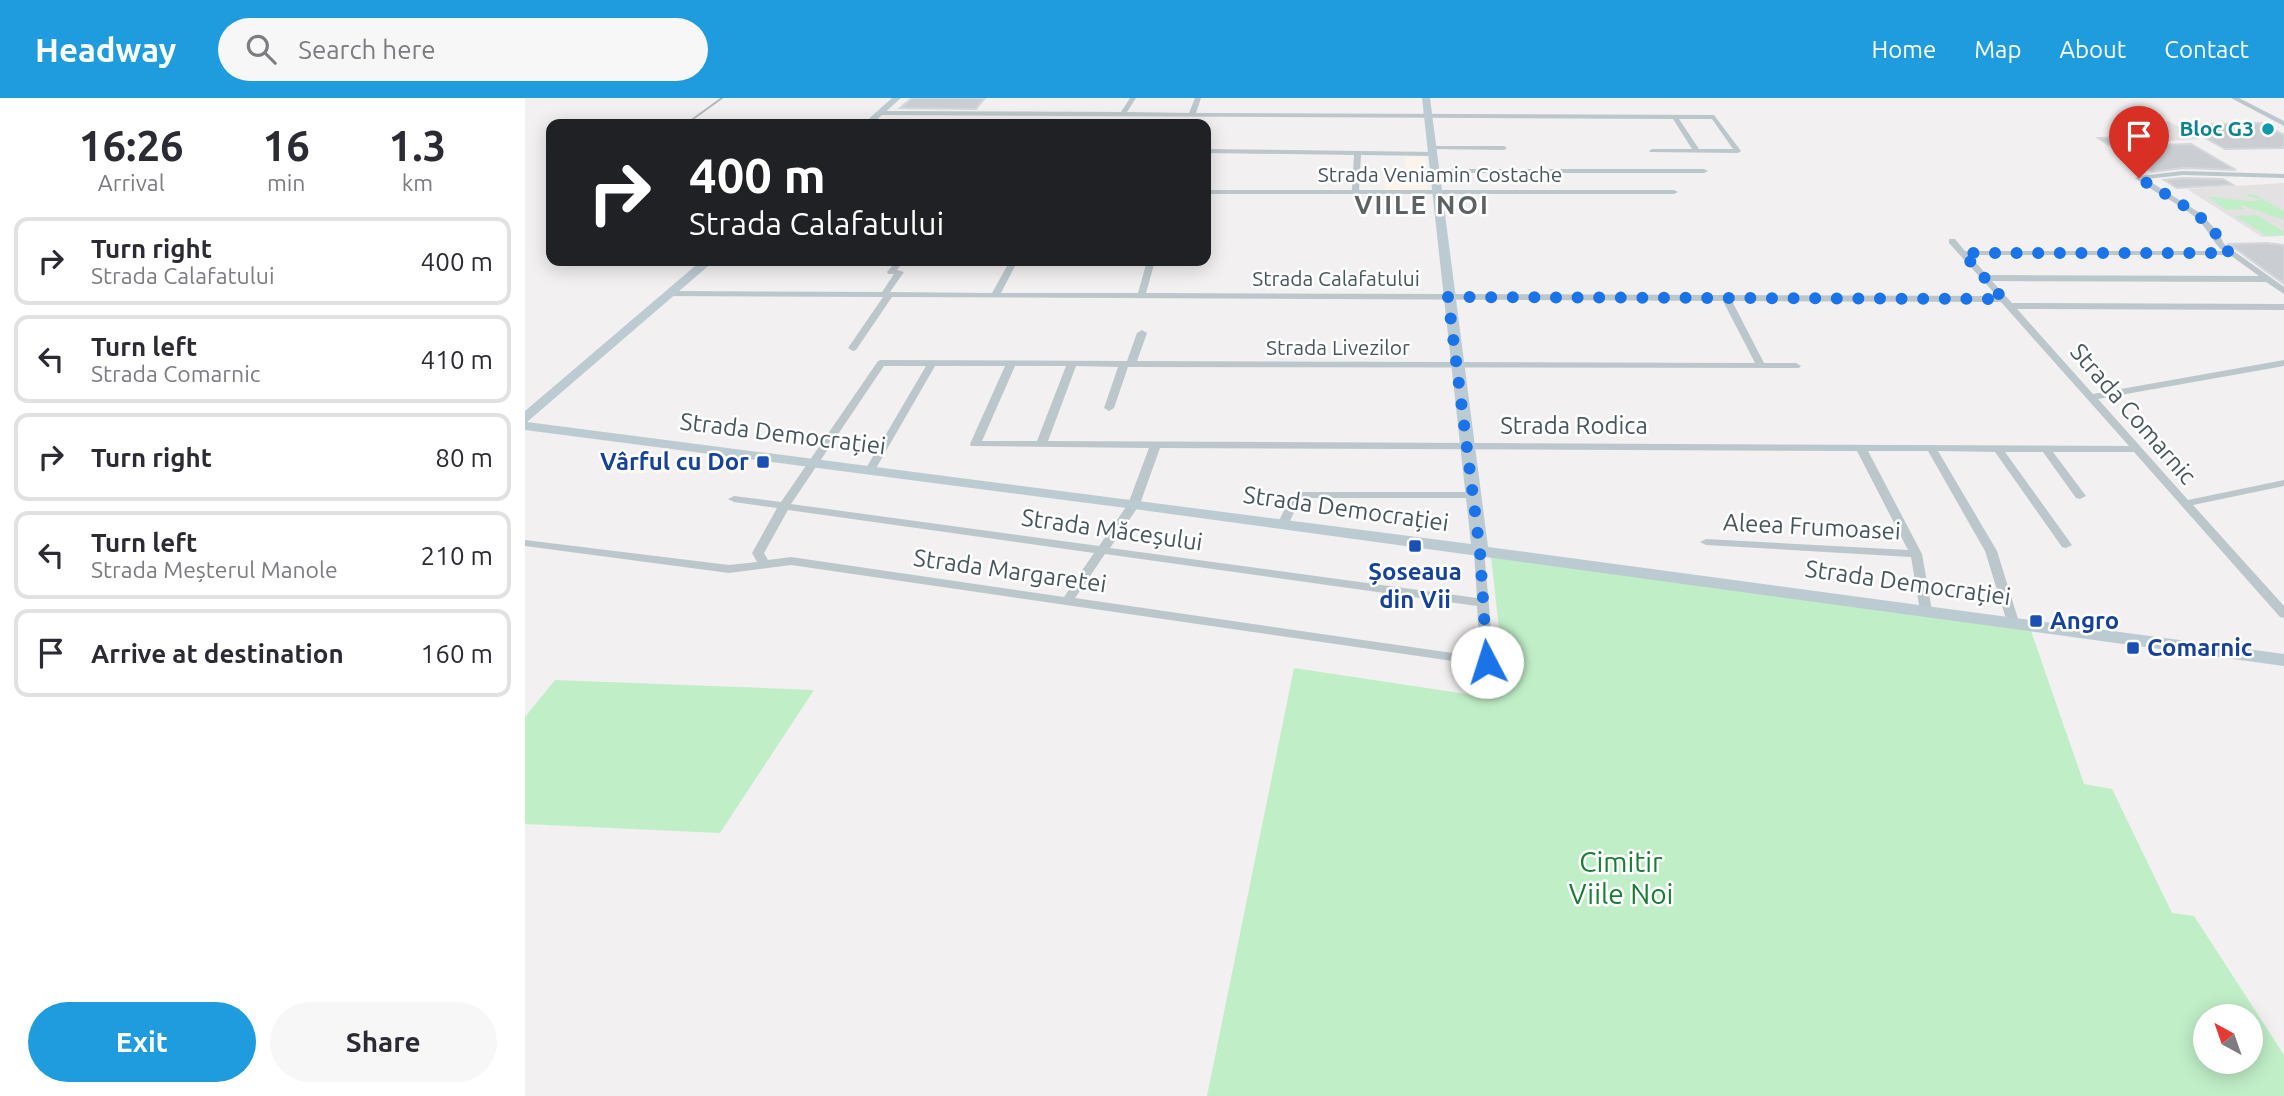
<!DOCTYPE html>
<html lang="en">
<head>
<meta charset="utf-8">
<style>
  :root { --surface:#fff; --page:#f7f7f7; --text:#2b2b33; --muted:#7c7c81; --line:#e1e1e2; --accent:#1f9cdd }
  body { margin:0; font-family:Ubuntu,sans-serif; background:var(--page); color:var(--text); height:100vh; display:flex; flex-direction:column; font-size:26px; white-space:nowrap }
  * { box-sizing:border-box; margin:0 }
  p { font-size:23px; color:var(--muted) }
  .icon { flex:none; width:38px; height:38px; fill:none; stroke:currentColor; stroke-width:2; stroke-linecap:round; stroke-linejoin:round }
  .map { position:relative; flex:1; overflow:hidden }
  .side { display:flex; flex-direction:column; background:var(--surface); width:525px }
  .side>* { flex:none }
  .hud { position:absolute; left:21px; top:21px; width:665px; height:147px; border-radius:14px; box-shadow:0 4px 18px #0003; background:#202124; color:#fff; overflow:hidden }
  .needle { width:46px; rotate:320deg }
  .controls { position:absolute; left:1668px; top:906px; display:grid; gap:14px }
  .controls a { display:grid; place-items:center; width:70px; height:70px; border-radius:50%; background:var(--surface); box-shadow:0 4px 18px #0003; font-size:35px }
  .pin { position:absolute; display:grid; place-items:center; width:60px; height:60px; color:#fff; margin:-72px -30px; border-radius:50% 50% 50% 0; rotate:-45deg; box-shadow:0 0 7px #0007 }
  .pin .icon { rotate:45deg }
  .me { position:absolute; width:77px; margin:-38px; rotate:355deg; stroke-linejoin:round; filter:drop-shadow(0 0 5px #0008) }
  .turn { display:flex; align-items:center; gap:24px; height:147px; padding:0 28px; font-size:32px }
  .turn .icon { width:91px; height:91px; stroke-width:2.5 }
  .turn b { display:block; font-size:49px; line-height:60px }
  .eta { display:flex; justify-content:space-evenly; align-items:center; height:119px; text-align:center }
  .eta b { font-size:42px; font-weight:700; line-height:49px }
  .button { display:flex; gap:14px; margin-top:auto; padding:14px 28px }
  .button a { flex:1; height:80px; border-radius:42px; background:var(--accent); color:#fff; font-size:28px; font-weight:700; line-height:80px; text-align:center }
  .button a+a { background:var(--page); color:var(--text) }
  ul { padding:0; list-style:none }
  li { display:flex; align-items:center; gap:21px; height:88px; margin:0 14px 10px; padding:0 14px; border:4px solid var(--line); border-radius:14px }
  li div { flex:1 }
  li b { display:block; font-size:26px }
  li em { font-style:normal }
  header { display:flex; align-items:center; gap:42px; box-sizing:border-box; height:98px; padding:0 35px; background:var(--accent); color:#fff }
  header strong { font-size:33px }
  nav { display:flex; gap:38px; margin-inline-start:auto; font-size:24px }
  .search { width:490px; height:63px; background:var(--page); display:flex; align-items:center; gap:18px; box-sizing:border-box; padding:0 24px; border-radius:38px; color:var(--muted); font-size:26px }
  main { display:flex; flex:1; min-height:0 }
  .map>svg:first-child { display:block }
</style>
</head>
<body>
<header>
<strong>Headway</strong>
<div class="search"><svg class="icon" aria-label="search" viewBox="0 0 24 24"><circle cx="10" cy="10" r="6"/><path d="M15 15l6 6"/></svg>Search here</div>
<nav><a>Home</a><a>Map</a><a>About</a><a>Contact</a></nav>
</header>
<main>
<section class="side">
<div class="eta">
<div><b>16:26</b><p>Arrival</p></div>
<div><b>16</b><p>min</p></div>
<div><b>1.3</b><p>km</p></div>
</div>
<ul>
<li><svg class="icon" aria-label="right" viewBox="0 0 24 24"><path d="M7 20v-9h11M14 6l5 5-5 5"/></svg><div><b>Turn right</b><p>Strada Calafatului</p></div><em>400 m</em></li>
<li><svg class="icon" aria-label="left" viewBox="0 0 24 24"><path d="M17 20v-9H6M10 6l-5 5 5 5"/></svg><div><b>Turn left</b><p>Strada Comarnic</p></div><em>410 m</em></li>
<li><svg class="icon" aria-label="right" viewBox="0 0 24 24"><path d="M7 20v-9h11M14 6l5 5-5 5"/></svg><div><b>Turn right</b></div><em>80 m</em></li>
<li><svg class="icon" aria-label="left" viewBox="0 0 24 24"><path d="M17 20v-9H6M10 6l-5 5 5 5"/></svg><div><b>Turn left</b><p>Strada Meșterul Manole</p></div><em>210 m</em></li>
<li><svg class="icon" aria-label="arrive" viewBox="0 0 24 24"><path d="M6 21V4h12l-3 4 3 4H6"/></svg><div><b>Arrive at destination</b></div><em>160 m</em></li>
</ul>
<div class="button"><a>Exit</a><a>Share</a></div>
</section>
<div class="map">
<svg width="1759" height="998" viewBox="0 0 1759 998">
  <rect width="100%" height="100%" fill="#f2f0f0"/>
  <path fill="#fcf3ea" d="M880,59H900L903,92H860L859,71H880Z"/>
  <path fill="#e3e1e2" d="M1643,23L1675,41L1641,43L1607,24Z
    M1759,85V138L1737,139L1662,91Z"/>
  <path fill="#c0eec7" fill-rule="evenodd" d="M1728,96L1759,113V122L1713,106L1719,111L1701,112L1683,99C1703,99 1717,105 1737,102L1720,97Z
    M1732,117L1759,134V137L1742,138L1710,118Z
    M966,459L1506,533L1559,686L1587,691L1647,815L1669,818L1759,957V998H682L769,570L961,599L965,593H981ZM1680,919H1726V964H1680Z
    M30,582L289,592L195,735L0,726V619Z"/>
  <path fill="#caced2" stroke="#d4d7db" stroke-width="2" d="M387,0H460L451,11L375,10Z
    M1736,25L1759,37V50L1700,51L1657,27Z
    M1618,38L1634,47L1666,46L1711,72L1658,70L1627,74L1573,40Z
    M1658,80L1698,81L1708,87L1652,90L1639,82Z
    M1742,145L1759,147V186L1704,146Z"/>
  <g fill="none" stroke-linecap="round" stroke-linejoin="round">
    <path fill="#bcc7cc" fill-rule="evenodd" d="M605,0H611L602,14L664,15L670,0H676L671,15L1189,17L1216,53L1213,55L1125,54L1124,53L1127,51H1167L1148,21L355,17L352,15L355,13L596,14ZM1154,21H1187L1208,51H1174Z
      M1706,0H1714L1759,23V28Z
      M908,48H979L982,50L979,52L906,51V49Z
      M681,51L908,54L911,56L908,58L836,57L834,92H1149L1153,94L1149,96H681V92H827L829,57L681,55Z
      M910,71H1179L1183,73L1179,75H907V71Z
      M1658,73L1759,76V80L1658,77L1621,81L1675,115L1693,134L1699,146L1759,189V196L1741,184L1467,183L1487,205L1759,206V212L1492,211L1568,296L1759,262V268L1573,301L1663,402L1759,382V388L1668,407L1759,508V520L1755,519L1609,354H1528L1561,398L1555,401L1551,400L1518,354H1480L1547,447L1541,450L1537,449L1470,354L1413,353L1472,453L1494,524L1488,528L1482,524L1460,453L1403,353H1343L1397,456L1407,513L1401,517L1395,513L1386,459L1181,447L1175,444L1181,441L1383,452L1332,353L635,350L615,406L585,450L952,500L949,454L951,452H959L969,564L962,568L266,467L204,475L0,448V442L204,467L232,464L227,455L252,410L209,404L203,401L209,398L256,404L353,263L356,262L602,263L612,235L617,232L622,235L612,263L1230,265L1198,203L367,199L331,252L328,253L323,250L358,199L141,198L140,196L144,193L357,194L369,176H363L362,174L371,163H379L372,172L379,174L365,194L467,195L482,168L486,166L490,168L476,195H613L622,163H630L621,195L1472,198L1424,145V141H1430L1440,153H1698C1688,145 1682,129 1670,119C1652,104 1629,95 1610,80L1614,78ZM1444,157H1705L1734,178L1462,177ZM1207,203L1476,204L1604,348L523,343L551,268L593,269L579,310L584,313L589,310L603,269L1274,270L1276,268L1271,265H1239ZM359,268H401L340,372L341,374H349L350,372L410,268H480L445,346L446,348L624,350L603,406L574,448L266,406ZM490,268H541L512,343H457ZM263,412L569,455L539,499L266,459L243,462L239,455ZM580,456L952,508L955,559L550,500Z
      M777,394H947L953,397L947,400H779L775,402L762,429H754L752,427L766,398Z"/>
    <path fill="#bccbd1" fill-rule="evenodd" d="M367,0H376L347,26H338Z
      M897,0H905L963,449L1759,556V568L609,411L0,332V313L176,163H189L2,324L946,446Z"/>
    <path stroke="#b2b7ba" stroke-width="2" d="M161,26L197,0"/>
  </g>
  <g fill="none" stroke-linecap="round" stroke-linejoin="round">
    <path stroke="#1a73e8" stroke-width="12" stroke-dasharray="0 21.6" d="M962,564L955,454L923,199L1478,201L1438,155H1705C1694,146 1692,133 1681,124C1661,107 1636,94 1614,80"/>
  </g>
  <circle fill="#0f9aa8" stroke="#fff" stroke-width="2.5" cx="1743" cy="31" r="7"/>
  <g fill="#1a4fb4" stroke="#fff" stroke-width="2.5">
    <rect x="231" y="357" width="14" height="14" rx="3.5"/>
    <rect x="883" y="441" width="14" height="14" rx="3.5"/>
    <rect x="1504" y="516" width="14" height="14" rx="3.5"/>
    <rect x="1601" y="543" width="14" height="14" rx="3.5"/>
  </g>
  <g text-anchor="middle" stroke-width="5" stroke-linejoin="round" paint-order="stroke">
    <g font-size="21" font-weight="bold" fill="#0d838f" stroke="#fff" text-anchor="end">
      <text x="1729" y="38">Bloc G3</text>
    </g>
    <g font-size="21" fill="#48575d" stroke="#fff">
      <text x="915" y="84">Strada Veniamin Costache</text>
      <text x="811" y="188">Strada Calafatului</text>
      <text x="813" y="257">Strada Livezilor</text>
    </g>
    <g font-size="24" fill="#48575d" stroke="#fff">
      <text transform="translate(1608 316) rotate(49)" y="8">Strada Comarnic</text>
      <text x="1049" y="336">Strada Rodica</text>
      <text transform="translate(258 336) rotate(7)" y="8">Strada Democrației</text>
      <text transform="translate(821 411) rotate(8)" y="8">Strada Democrației</text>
      <text transform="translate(1287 429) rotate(3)" y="8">Aleea Frumoasei</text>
      <text transform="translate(587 432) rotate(8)" y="8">Strada Măceșului</text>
      <text transform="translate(485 473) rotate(8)" y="8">Strada Margaretei</text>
      <text transform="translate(1383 485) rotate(8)" y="8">Strada Democrației</text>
    </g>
    <g font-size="24" font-weight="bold" fill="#164399" stroke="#fff" text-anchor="start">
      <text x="224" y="372" text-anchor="end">Vârful cu Dor</text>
      <text x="890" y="482" text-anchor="middle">Șoseaua<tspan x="890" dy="28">din Vii</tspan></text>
      <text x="1525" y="531">Angro</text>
      <text x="1622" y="558">Comarnic</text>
    </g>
    <g font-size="26" font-weight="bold" letter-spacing="2" fill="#5c6264" stroke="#fff">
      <text x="897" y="116">VIILE NOI</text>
    </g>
    <g font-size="28" fill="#1a7d35" stroke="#fff">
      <text x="1096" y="774">Cimitir<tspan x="1096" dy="32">Viile Noi</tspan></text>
    </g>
  </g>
</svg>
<div class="controls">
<a><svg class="needle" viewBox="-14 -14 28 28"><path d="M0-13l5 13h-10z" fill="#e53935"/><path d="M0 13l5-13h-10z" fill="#7c7c81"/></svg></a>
</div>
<div class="pin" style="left:1614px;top:80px;background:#d93025"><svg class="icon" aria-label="arrive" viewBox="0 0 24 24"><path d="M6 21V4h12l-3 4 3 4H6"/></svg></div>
<svg class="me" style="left:962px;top:564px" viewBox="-20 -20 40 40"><circle r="19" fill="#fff"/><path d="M0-13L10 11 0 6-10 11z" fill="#1a73e8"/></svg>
<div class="hud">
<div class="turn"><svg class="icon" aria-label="right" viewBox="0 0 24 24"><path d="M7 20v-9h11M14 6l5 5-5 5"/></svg><div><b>400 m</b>Strada Calafatului</div></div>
</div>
</div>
</main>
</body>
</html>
